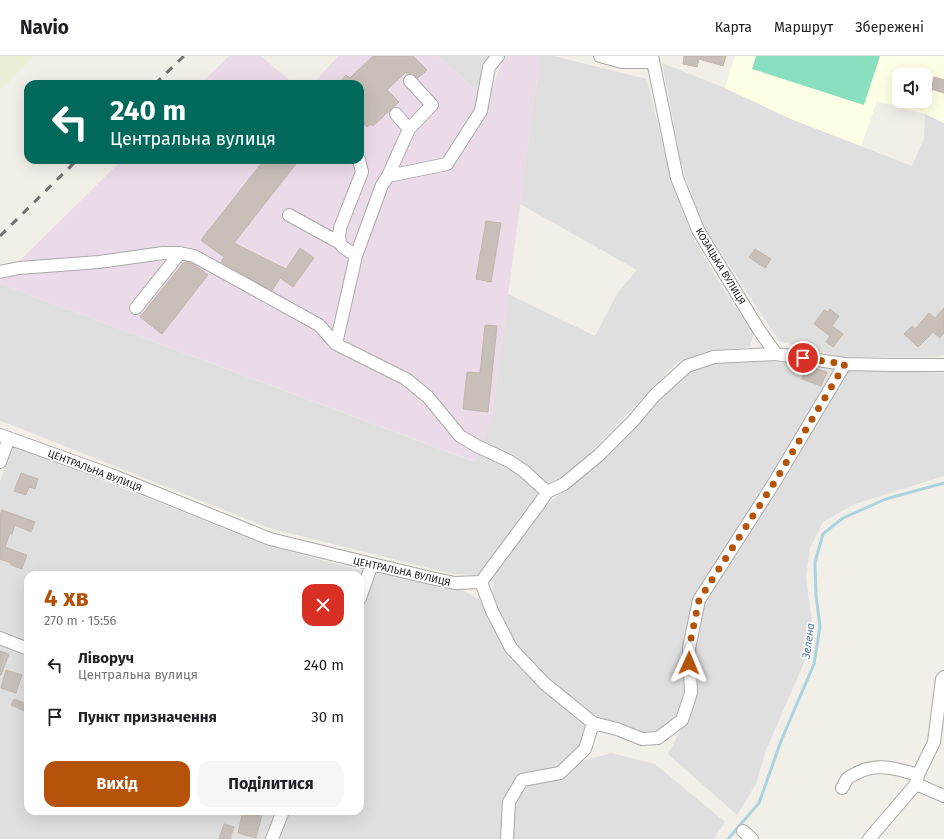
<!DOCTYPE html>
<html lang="uk">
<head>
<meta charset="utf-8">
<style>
  :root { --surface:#fff; --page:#f6f6f6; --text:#202124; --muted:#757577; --line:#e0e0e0; --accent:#b45309 }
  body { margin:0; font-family:"Fira Sans",sans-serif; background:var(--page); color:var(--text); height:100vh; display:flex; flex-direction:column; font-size:15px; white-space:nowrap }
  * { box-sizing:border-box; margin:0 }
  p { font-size:13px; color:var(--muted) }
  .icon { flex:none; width:22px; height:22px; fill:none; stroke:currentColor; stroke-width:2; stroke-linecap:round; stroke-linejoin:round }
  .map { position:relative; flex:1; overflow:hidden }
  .panel { position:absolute; left:24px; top:515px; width:340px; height:244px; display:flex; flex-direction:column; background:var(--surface); border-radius:12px; box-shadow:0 4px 16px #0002 }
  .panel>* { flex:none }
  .top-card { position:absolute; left:24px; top:24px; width:340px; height:84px; border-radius:12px; box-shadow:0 4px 16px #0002; background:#00695c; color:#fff; overflow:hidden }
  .controls { position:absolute; left:892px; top:12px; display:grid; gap:8px }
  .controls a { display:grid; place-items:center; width:40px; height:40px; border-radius:8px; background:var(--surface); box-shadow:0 4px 16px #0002; font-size:20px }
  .pin { position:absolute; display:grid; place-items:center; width:34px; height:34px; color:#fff; margin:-17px; border:2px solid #fff; border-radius:50%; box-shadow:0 1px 4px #0007 }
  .me { position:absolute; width:44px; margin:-22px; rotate:1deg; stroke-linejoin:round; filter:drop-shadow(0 0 3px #0008) }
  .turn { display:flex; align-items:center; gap:14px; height:84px; padding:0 20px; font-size:18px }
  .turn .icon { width:52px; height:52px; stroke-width:2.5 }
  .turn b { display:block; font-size:28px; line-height:34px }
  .round { display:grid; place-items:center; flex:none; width:42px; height:42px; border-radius:12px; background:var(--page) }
  .summary { display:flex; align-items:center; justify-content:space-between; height:68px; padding:0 20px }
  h1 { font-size:24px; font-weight:700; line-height:30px; color:var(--accent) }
  .cta { display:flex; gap:8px; margin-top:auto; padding:8px 20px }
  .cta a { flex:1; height:46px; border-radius:12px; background:var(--accent); color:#fff; font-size:16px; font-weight:700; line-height:46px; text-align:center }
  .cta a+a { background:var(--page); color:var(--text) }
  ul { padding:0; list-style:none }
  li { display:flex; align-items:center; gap:12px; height:52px; padding:0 20px }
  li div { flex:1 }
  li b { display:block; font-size:15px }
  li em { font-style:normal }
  header { display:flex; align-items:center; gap:24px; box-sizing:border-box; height:56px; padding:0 20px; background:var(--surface); border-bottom:1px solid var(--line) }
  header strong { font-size:19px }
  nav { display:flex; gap:22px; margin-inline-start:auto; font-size:14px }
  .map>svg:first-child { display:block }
</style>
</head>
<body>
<header>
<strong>Navio</strong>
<nav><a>Карта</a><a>Маршрут</a><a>Збережені</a></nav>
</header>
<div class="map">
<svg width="944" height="783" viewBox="0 0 944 783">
  <rect width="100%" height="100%" fill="#f2efe9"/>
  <path fill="#e0dfdf" d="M438,0H490L478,36Z
    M540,0H554L647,23L671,123L692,180L721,230L754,277L750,291L713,294L677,306L571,417L548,429L515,403L483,385L492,360L508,238L595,280L618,236L637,214L520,148Z
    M662,7L725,32L791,63L912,110L924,82L925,58L944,67V299L933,301H842L779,285L701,166L682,111Z
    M0,228L475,406L479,395L508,408L541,436L488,510L477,519L453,518L272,473L12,369L0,365Z
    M717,305H754L803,307L837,312L767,430L694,543L686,633L680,660L653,677L628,674L590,657L535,612L513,588L492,544L493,520L548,448L566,433L687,316Z
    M850,313L944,317V420L855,448L823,466L810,492L806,522L812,565L810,593L766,694L756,728L737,759L668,698L685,666L693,591L703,544Z
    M14,389L265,489L363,515L360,524V519H28V586L0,575V425Z
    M378,513L463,534L480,544L507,594L587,666L581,692L557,714L520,721L503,751L501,783H276L286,755H360V549L371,518Z
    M0,589L28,600V755H278L268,783H0Z
    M611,697L655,708L725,766L714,783H512L514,749L525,726L579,706Z"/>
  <path fill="#ebdbe8" d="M229,0H261L294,28H200Z
    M338,0H438L478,36L488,42L505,0H540L492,360L476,406L0,228V224L122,104H360V28H313Z"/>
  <path fill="#ffffe5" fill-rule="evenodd" d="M735,0H944V67L925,58L877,45L861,90L791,63L725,32ZM899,19H925V45H899Z"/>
  <path fill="#eef0d5" d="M0,0H34L0,34Z"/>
  <path fill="#88e0be" d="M756,0H880L864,49L752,13Z"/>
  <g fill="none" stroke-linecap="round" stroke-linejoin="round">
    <path stroke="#aad3df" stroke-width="3" d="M728,783L759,747L781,685L814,608L820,571L816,539L815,506L823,478L843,462L886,443L944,427"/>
  </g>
  <path fill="#c7bfb8" stroke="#c4b6ab" d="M373,0H413L427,14L418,22L413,18H407L406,16L387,34L399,46L373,70L371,68L367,71L360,63V28H338L346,19L350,22Z
    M684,0H726L723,10L699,3L697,11L683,8Z
    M934,21L944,24V37L931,33Z
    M264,104H299L234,187L286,213L300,192L314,202L293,231L280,222L272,235L221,206L224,201L201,184Z
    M486,165L501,167L491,226L476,223Z
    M755,193L771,203L765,212L749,201Z
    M184,206L191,207L195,209L208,219L162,278L140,261Z
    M944,252V277L940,282L933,276L918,291L904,278L912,270L915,273L929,257L935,262Z
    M830,253L839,260L832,270L843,278L833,291L826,286L830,280L814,268L824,254L828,256Z
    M485,269L497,270L488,356L463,353L467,316L480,317Z
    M807,310L811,311L827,316L821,330L802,323Z
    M21,417L38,423L35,433L29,431L26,439L14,435Z
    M2,454L35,466L31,476L15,469L12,478L10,477L5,491L27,499L22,513L11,509V507L0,503V459Z
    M0,595L9,598L1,619H0Z
    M6,614L22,619L16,637L1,632Z
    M14,643L27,648L24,655L11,649Z
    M243,755H263L256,782L238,777Z
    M224,768L234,771L230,783H219Z"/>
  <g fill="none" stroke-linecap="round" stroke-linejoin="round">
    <defs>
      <path id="minor" d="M600,0L622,6H653
        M652,0L677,122L698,174L759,274L776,298
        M409,73L432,49L410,25
        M388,120L409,73L396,58
        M289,159L340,187L343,191L356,200
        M340,187L339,180L340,172L362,116L359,104
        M0,216L19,212L99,206L163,197H180L194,200L319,269L336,288L406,323L428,341L460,380L477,390L509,405L524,415L547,436
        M136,252L180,197
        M336,288L356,200L382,129L388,120L447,108L481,55L489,11L498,0
        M0,379L114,420L270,483L372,508L431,522L455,527L481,526
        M0,406L9,382
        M481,526L492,555L511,592L544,627L593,667L617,673L642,683L658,682L682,664L691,637L689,592L699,544L774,427L845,308
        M481,526L539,448L547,436L564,428L599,399L633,365L654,340L687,310L714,301L776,298L845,308L892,309H944
        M360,542L372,508
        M0,582L28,593
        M916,728L944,740
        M842,732C844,729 845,726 847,723C849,720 854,719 857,717C877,706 898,713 918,719
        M743,775L752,783
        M272,783L283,755
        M507,783L509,746L522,724L560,717L585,693L593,667
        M869,783L916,728L918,719L934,686L942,623L944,621"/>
    </defs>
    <use href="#minor" stroke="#a9a9a9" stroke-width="14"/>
    <use href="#minor" stroke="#fff" stroke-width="12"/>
    <path stroke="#707070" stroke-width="3" stroke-dasharray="8 8" stroke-linecap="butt" d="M155,28L184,0
      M0,180L77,104"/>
  </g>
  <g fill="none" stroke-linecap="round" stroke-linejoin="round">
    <path stroke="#b45309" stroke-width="7" stroke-dasharray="0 12.6" d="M689,607V592L699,544L774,427L845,308L803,302"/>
  </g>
  <g text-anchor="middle" stroke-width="3.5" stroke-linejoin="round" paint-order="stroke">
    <g font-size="10" fill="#222" stroke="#fff">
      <text transform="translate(721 210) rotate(59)" y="4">КОЗАЦЬКА ВУЛИЦЯ</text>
      <text transform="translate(95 414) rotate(21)" y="4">ЦЕНТРАЛЬНА ВУЛИЦЯ</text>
      <text transform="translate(402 515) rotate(13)" y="4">ЦЕНТРАЛЬНА ВУЛИЦЯ</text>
    </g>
    <g font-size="11" font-style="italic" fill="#4a7aab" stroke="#fff">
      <text transform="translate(808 585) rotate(-82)" y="4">Зелена</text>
    </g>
  </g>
</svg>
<div class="controls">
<a><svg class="icon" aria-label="sound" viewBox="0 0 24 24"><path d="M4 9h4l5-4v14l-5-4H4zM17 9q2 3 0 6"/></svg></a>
</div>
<div class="pin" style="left:803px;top:302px;background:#d93025"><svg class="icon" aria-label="arrive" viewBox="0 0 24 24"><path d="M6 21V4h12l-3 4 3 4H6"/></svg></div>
<svg class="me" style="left:689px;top:607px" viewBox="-20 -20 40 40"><path d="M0-17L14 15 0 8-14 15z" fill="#b45309" stroke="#fff" stroke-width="4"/></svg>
<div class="top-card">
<div class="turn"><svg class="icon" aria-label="left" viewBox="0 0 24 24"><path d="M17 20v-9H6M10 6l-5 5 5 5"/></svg><div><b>240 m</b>Центральна вулиця</div></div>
</div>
<section class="panel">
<div class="summary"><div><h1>4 хв</h1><p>270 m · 15:56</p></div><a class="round" style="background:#d93025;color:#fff"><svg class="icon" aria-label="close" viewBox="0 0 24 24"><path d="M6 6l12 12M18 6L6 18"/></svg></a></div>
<ul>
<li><svg class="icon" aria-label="left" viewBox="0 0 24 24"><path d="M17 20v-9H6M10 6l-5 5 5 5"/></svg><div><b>Ліворуч</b><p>Центральна вулиця</p></div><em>240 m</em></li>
<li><svg class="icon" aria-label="arrive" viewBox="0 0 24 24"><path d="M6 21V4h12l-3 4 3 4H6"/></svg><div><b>Пункт призначення</b></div><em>30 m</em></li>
</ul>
<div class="cta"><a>Вихід</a><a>Поділитися</a></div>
</section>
</div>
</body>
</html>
